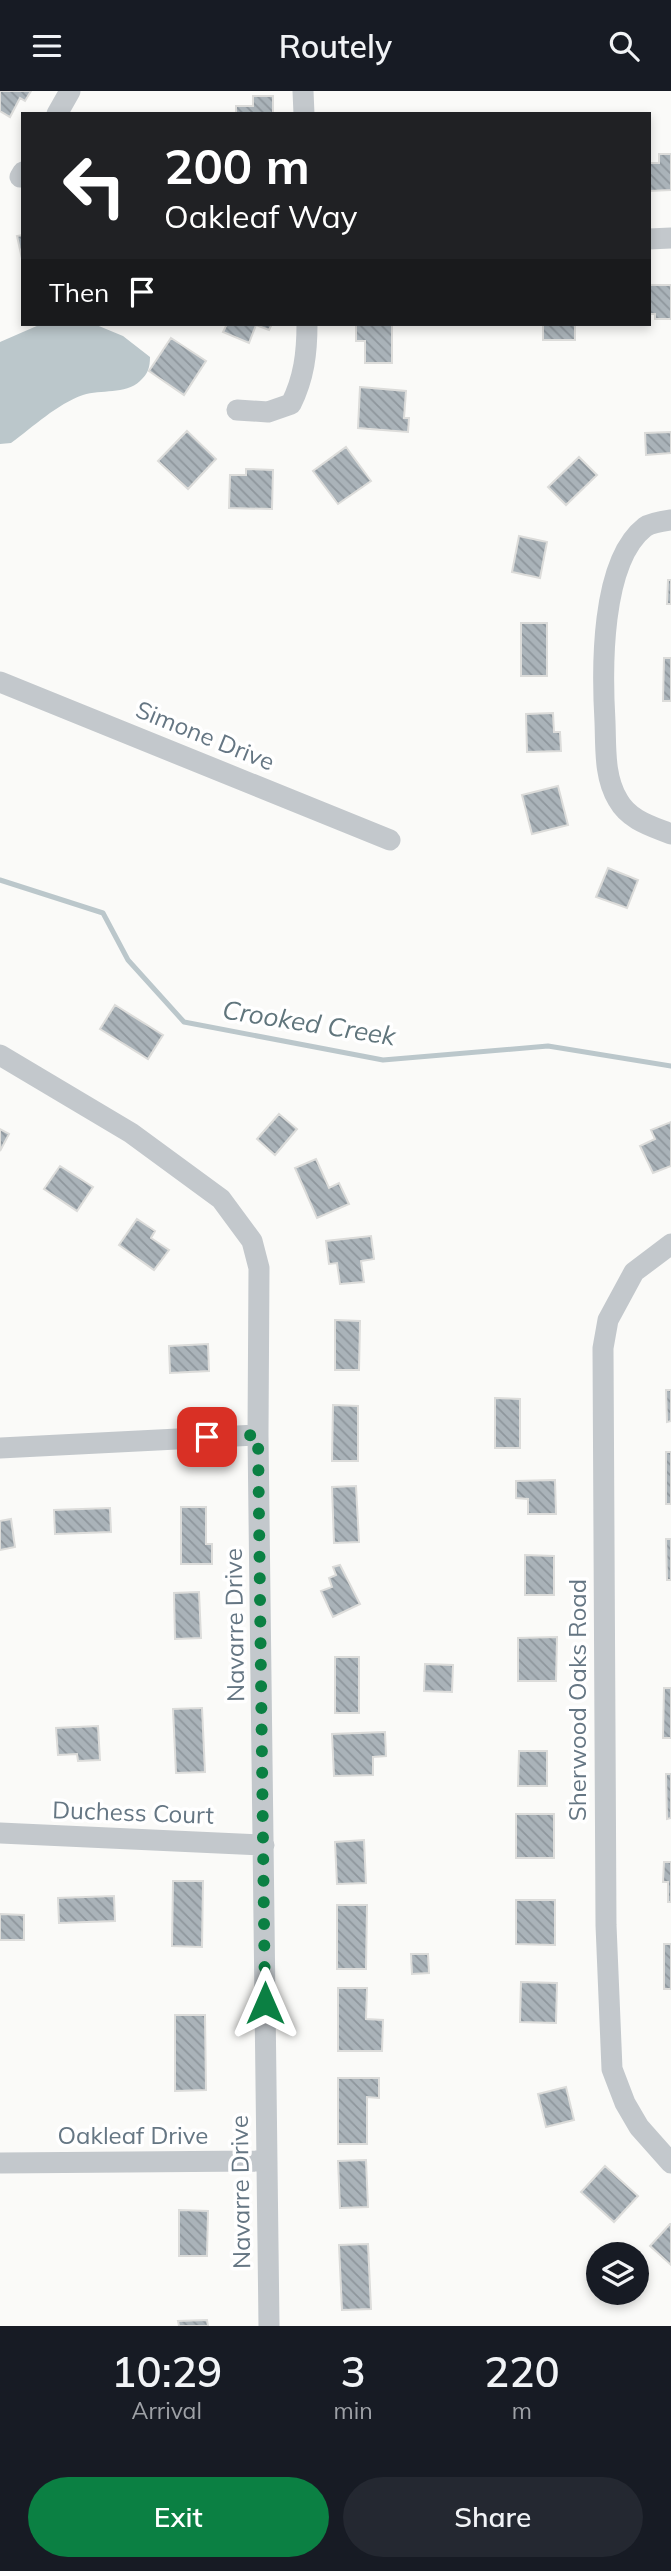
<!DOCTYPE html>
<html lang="en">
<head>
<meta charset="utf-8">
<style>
  :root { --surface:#171b24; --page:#242831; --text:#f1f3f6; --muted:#9ea1a6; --accent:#0b8043 }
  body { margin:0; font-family:Mulish,sans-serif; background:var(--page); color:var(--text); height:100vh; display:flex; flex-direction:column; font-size:26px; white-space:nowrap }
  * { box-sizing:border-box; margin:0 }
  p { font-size:23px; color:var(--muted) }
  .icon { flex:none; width:38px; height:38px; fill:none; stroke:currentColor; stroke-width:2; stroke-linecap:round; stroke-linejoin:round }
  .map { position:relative; height:2235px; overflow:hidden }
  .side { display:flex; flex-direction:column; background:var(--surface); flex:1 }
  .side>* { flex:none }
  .hud { position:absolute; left:21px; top:21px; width:630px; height:214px; border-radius:0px; box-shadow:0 4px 10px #0003; background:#202124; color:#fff; overflow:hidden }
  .fabs { position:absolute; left:586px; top:2151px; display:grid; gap:14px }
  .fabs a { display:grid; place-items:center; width:63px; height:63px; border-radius:50%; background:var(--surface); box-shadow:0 4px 10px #0003; font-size:35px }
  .pin { position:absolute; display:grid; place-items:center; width:60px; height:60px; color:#fff; margin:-30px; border-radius:14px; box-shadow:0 4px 10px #0006 }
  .me { position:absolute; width:77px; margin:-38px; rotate:0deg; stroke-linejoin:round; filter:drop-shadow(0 0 5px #0008) }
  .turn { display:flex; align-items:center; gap:24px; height:147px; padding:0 28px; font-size:32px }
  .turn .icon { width:91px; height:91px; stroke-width:2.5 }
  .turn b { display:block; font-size:49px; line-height:60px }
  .then { display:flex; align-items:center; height:66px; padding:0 28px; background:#0003; gap:14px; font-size:26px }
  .eta { display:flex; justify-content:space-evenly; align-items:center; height:119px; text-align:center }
  .eta b { font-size:42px; font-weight:600; line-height:49px }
  .cta { display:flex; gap:14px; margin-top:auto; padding:14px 28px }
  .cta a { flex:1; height:80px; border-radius:42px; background:var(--accent); color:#fff; font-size:28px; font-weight:600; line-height:80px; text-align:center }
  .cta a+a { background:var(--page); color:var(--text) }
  header { display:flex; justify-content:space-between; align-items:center; height:91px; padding:0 28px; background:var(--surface); font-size:32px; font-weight:600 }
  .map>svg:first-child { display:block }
</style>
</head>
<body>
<header><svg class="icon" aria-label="menu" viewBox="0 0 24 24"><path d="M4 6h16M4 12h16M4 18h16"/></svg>Routely<svg class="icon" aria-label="search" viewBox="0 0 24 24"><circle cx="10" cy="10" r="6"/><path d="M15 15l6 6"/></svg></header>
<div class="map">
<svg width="671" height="2235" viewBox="0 0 671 2235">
  <defs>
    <pattern id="building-back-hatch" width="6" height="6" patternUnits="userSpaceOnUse" patternTransform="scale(1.75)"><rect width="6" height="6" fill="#aab3b9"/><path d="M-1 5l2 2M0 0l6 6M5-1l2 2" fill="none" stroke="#8e969c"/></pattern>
  </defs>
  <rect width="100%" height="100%" fill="#fafaf8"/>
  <path fill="#bbc7cb" d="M48,233H94L123,245L150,266C150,276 148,283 140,290C125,304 101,298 83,304C57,313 33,336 11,352L0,353V251L39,234Z"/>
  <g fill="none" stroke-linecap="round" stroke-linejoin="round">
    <path stroke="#bbc7cb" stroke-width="5" d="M0,789L103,822L128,869L184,931L383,969L548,955L671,975"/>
  </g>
  <path fill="url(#building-back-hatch)" stroke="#dcdcda" stroke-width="2" d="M0,0H31L25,10L20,7L10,26L0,20Z
    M253,5H273V23H236V15H253Z
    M659,63H671V99L649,100V72H659Z
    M23,144V172L17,145Z
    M649,194H671V228H655V223H649Z
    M227,233H272L269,239L256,234L249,252L223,241Z
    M356,233H392V272H365V250H356Z
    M543,233H575V249H543Z
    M171,247L206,270L184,304L149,280Z
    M360,296L406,300L404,327H409L408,341L358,337Z
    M187,340L216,368L188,398L158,370Z
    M671,341V362L646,364L645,342Z
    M346,356L371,390L338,413L313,380Z
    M579,366L597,384L566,414L548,396Z
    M246,378L273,379L272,418L229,417L230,384H246Z
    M519,445L547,451L540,487L512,481Z
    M668,489H671V513H667Z
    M521,532H547V585H521Z
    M664,567H671V610H663Z
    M553,622L554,641H560L561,660L527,661L526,623Z
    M558,695L568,734L532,743L522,704Z
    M608,777L638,789L627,817L596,806Z
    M115,914L163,944L148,968L100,938Z
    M279,1023L297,1038L275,1064L257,1048Z
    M671,1031V1075L653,1082L640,1055L655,1048L651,1039Z
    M0,1038L9,1043L0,1060Z
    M316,1068L329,1097L339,1092L349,1113L317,1127L295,1077Z
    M60,1075L93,1096L77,1120L44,1098Z
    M137,1128L155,1140L151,1147L169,1159L154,1179L119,1154Z
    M371,1145L374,1168L361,1170L364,1191L340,1193L337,1172L329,1173L326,1150Z
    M335,1229L360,1230L359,1279H335Z
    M208,1253L209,1280L170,1282L169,1255Z
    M666,1299H671V1330L667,1331Z
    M495,1307L520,1308V1357H495Z
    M333,1314L358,1315V1370H332Z
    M666,1361H671V1413H666Z
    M555,1389L556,1423H528V1408L516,1407V1390Z
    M356,1395L359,1451L334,1452L332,1396Z
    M181,1416H206V1453H212V1473H181Z
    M110,1417L111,1441L55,1443L54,1419Z
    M11,1428L15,1456L0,1459V1430Z
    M666,1448H671V1489H667Z
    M525,1464L554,1465V1504H525Z
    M340,1474L360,1513L333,1526L321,1500L332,1496L329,1487L336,1484L333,1476Z
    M199,1501L201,1547L175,1548L174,1502Z
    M557,1546L556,1590H518V1547Z
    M335,1566H359V1622H335Z
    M425,1573L453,1574L452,1601L424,1600Z
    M664,1597H671V1647H663Z
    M202,1617L205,1681L176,1682L173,1618Z
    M98,1635L100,1669L78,1670L77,1663L58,1664L56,1637Z
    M385,1641L386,1665L373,1666V1684L334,1685L332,1643Z
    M519,1660H547V1695H518Z
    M666,1683H671V1727L667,1728Z
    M516,1723H554V1767H516Z
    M364,1749L366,1792L337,1793L335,1751Z
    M664,1771H671V1811H668V1791H663Z
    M173,1790H203L202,1856L172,1855Z
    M114,1805L115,1830L59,1832L58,1807Z
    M516,1809H555V1854L516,1853Z
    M337,1814H367L366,1878H337Z
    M0,1823L24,1824V1849H0Z
    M664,1853H671V1898H664Z
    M411,1863H428L429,1882L412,1883Z
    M521,1891L557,1892L556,1932L520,1931Z
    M338,1897H367L366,1928L383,1929L382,1960H338Z
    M175,1924H205L206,1999L175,2000Z
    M338,1987H379V2007L367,2006V2053H338Z
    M566,1996L574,2029L546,2036L538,2003Z
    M366,2069L368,2116L340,2117L338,2070Z
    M605,2075L638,2105L614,2131L581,2101Z
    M179,2119L208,2120L207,2165H179Z
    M670,2133H671V2174L650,2155Z
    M368,2153L371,2218L342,2219L339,2154Z
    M207,2229L208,2235H179L178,2230Z"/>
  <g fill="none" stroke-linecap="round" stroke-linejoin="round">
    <path stroke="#c3c8cc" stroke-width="21" d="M303,0L304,23
      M57,23L70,0
      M20,86L23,81
      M649,148L671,147
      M237,319L268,321L291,313C304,287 307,262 307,233
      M671,429C664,430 651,432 645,436C600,471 602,580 605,631C606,657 604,686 618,709C629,729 651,735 671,743
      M0,591L390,749
      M0,964L131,1042L221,1108L252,1150L259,1177L258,1344L269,2235
      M671,1153L634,1181L608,1229L603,1257L606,1834L612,1978L625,2012L639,2036L671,2072
      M0,1357L258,1344
      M0,1742L264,1754
      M0,2072L266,2070"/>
  </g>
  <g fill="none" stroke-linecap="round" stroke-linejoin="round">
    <path stroke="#0b8043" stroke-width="12" stroke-dasharray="0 21.6" d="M207,1346L258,1344L265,1912"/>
  </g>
  <g text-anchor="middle" stroke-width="7" stroke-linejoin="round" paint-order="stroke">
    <g font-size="24" fill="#657683" stroke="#fff">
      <text transform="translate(205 645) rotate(22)" y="8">Simone Drive</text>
      <text transform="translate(235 1534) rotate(-91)" y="8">Navarre Drive</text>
      <text transform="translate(578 1609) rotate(-90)" y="8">Sherwood Oaks Road</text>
      <text transform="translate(133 1722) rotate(2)" y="8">Duchess Court</text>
      <text x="133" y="2053">Oakleaf Drive</text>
      <text transform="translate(241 2101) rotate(-91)" y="8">Navarre Drive</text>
    </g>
    <g font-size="26" font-style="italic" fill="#60757c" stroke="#fff">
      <text transform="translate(309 932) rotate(9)" y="9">Crooked Creek</text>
    </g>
  </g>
</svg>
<div class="fabs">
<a><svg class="icon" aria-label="layers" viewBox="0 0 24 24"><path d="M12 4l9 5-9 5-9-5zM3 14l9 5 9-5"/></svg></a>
</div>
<div class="pin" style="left:207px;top:1346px;background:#d93025"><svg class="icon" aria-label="arrive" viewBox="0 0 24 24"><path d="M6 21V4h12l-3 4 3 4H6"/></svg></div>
<svg class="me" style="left:265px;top:1912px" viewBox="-20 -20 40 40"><path d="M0-17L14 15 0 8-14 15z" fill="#0b8043" stroke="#fff" stroke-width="4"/></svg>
<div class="hud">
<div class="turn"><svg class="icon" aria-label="left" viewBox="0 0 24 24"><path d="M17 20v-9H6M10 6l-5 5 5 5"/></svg><div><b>200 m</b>Oakleaf Way</div></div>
<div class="then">Then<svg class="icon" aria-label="arrive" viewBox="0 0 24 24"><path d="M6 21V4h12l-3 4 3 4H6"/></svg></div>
</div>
</div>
<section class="side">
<div class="eta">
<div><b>10:29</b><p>Arrival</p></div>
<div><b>3</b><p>min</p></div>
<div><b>220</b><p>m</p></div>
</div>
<div class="cta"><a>Exit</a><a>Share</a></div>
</section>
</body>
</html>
